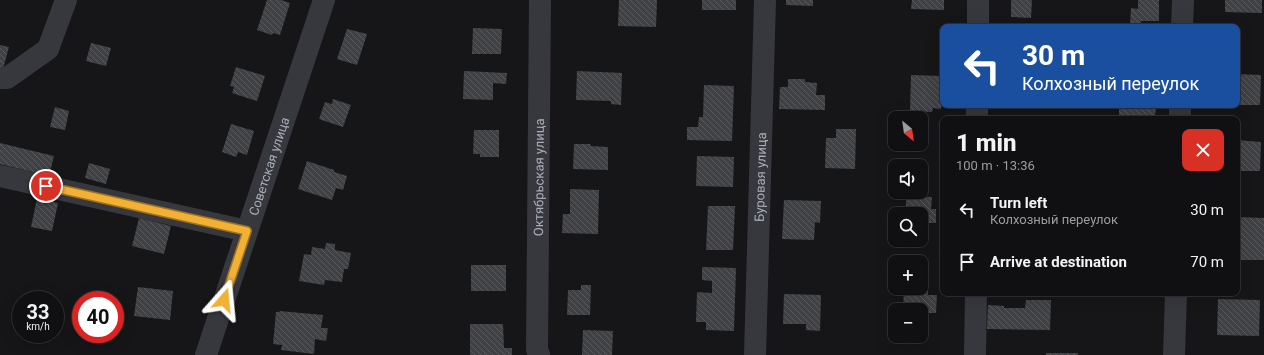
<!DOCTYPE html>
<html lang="en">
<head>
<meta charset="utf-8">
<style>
  :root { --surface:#101012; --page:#19191b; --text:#f1f3f6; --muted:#9c9d9f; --line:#303032 }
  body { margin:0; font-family:Roboto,sans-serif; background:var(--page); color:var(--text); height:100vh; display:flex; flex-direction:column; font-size:15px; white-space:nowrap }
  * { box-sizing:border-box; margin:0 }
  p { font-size:13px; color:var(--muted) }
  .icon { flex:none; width:22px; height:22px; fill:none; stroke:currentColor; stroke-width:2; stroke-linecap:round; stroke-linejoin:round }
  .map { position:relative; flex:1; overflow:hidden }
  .panel { position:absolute; left:940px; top:116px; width:300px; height:180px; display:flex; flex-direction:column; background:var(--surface); border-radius:8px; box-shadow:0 4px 16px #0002,0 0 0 1px var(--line) }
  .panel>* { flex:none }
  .hud { position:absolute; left:940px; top:24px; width:300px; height:84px; border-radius:8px; box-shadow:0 4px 16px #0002,0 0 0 1px var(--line); background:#1a4fa0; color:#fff; overflow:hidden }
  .needle { width:26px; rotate:151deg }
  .buttons { position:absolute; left:888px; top:111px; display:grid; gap:8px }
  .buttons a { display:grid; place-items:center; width:40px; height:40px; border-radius:8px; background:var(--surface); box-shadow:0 4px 16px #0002,0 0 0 1px var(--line); font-size:20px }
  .speed { position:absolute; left:12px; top:291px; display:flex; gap:8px; font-size:20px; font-weight:700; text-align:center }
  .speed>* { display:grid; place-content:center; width:52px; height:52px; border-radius:50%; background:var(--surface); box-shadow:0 4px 16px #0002,0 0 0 1px var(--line); line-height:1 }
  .speed small { font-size:10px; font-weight:400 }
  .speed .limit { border:6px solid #d22; background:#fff; color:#111 }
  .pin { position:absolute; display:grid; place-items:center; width:34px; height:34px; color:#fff; margin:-17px; border:2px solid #fff; border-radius:50%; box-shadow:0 1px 4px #0007 }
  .me { position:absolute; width:44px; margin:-22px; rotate:18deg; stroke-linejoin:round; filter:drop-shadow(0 0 3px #0008) }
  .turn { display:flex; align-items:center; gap:14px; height:84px; padding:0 16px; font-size:18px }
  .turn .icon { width:52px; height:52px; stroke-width:2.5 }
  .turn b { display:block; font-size:28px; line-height:34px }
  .round { display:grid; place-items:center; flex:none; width:42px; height:42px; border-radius:8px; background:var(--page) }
  .summary { display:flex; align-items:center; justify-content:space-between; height:68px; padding:0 16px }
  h1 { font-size:24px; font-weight:800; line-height:30px }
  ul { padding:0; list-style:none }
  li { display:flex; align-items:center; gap:12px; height:52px; padding:0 16px }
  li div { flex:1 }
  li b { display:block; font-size:15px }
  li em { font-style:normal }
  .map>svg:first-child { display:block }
</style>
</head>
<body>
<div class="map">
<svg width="1264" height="355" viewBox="0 0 1264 355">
  <defs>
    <pattern id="building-back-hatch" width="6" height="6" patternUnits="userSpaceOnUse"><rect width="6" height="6" fill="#404145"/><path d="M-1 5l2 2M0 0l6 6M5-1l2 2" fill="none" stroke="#595a5e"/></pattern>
  </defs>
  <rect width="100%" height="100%" fill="#161618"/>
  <path fill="url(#building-back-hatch)" d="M267,0H281L290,3L280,35L273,33L272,35L257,30Z
    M619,0H657L656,27L618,26Z
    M702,0H736V10H702Z
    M786,0H813V6L786,5Z
    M912,0H944V10L911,9Z
    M1011,0H1032L1031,18L1011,17Z
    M1138,0H1159V21H1141V25H1130L1131,8L1138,9Z
    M1225,0H1262V13L1225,12Z
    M473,28L502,29L501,54H472Z
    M347,29L367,34L357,65L337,59Z
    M91,43L111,48L106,66L86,61Z
    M0,45L9,47L3,69L0,68Z
    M236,67L265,76L257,101L232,93L234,87L230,86Z
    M464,71L507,73L506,84L493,83V100L463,99Z
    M577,71L622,73L621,105L611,104V101L576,100Z
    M1237,74L1261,75L1260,105H1237Z
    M911,75L942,76L941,109L933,108L932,112L910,111Z
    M788,79H805V82L817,83L816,95H825V110L779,109L780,87H788Z
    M704,85L734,86L732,141L687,140V127H698L699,117H703Z
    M333,99L351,105L343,127L319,119L325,102L332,104Z
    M1119,105H1156L1155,119H1119Z
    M55,107L69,111L65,130L50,127Z
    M231,124L254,131L247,155L238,152L236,157L222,152Z
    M836,129H856L855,169L825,168L826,138H836Z
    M474,130H499V157H480V154H473Z
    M1237,140L1261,142L1260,171H1237Z
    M0,143L54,156L49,176L0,164Z
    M574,144H591L590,146L608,147V170L573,169Z
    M697,156L734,157L733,187L696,186Z
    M307,161L334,170V172L347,176L343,190L336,188L332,200L298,189Z
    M89,163L110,169L106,184L85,178Z
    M570,189L599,190L598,234L562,233L563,214H570Z
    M906,197H932L931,209H936V223H921V214H906Z
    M37,198L58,203L52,231L31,227Z
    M784,200L821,201L820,223L815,222L814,240L782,239Z
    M708,206H735L733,250H706Z
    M1237,217L1264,218V260H1237Z
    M139,218L171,226L164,254L132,246Z
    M326,243L335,244V250L351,253L348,269H344L342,282L325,280L324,285L299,281L304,254L311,255L312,247L325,249Z
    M471,265H506V291H471Z
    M702,267L736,268L734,331L706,330V322H696L697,292L712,293V281L702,280Z
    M921,283H928V295H937L936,313H921V310H903L904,288H921Z
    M581,285H591L590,315H567L568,290H581Z
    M138,287L173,291L170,320L134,316Z
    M784,294L821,295L820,331L806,330V324H783Z
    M1218,299L1260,300L1259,336L1217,335Z
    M1026,300H1051L1050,330L987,329L988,305L1004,306V308H1025Z
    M280,311L323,315L321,328H328L326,341L315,339L314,354L281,350L282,345L273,344L276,312H279Z
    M470,324H503L504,348H512V355H470Z
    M583,330L613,331L612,355H582Z
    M1046,353H1078V355H1046Z"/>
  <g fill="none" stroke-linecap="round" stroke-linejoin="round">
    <g stroke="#37383d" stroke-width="22">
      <path d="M978,27V0"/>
      <path d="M1182,27L1183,0"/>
      <path d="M0,78H7L48,49L66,0"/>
      <path d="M977,119V105"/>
      <path d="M1180,119V105"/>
      <path d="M0,176L247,231"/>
      <path id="s1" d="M206,355L324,0"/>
      <path id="s2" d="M539,355L537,349L540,0"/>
      <path id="s3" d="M755,355L765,0"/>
      <path d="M975,355L976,293"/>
      <path d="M1174,355L1176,293"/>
    </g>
  </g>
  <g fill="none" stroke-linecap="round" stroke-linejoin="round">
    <defs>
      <path id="route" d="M46,186L247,231L224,300"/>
    </defs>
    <use href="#route" stroke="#9d7322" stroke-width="10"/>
    <use href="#route" stroke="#f2b134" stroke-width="7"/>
  </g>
  <g text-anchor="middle" stroke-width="4" stroke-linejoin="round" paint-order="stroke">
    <g font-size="13" fill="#a8adb8" stroke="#111113">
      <text dy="5" stroke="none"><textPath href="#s1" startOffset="199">Советская улица</textPath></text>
      <text dy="5" stroke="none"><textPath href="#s2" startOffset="178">Октябрьская улица</textPath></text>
      <text dy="5" stroke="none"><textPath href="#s3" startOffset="178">Буровая улица</textPath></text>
    </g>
  </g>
</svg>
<div class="buttons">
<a><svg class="needle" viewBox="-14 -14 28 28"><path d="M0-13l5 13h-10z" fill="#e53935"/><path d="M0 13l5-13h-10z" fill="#9c9d9f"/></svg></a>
<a><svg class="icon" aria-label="sound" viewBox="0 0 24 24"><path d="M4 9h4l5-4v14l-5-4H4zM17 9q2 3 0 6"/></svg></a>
<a><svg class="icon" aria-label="search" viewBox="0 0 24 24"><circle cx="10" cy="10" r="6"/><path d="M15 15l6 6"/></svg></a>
<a>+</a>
<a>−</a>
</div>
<div class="speed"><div>33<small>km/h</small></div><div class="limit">40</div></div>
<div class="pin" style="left:46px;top:186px;background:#d93025"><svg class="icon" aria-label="arrive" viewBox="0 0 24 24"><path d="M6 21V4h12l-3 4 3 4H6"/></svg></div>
<svg class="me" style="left:224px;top:300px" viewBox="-20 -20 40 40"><path d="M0-17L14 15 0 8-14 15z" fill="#f2b134" stroke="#fff" stroke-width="4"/></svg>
<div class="hud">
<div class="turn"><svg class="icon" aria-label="left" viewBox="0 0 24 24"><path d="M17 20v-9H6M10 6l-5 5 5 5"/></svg><div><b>30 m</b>Колхозный переулок</div></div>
</div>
<section class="panel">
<div class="summary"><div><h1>1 min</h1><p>100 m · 13:36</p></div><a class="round" style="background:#d93025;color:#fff"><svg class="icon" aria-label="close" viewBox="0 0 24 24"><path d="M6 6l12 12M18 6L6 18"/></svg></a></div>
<ul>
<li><svg class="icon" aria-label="left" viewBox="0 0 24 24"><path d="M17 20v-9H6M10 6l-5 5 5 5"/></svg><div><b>Turn left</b><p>Колхозный переулок</p></div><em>30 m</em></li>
<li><svg class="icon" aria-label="arrive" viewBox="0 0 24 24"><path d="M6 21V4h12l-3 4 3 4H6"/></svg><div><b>Arrive at destination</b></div><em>70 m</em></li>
</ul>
</section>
</div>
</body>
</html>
